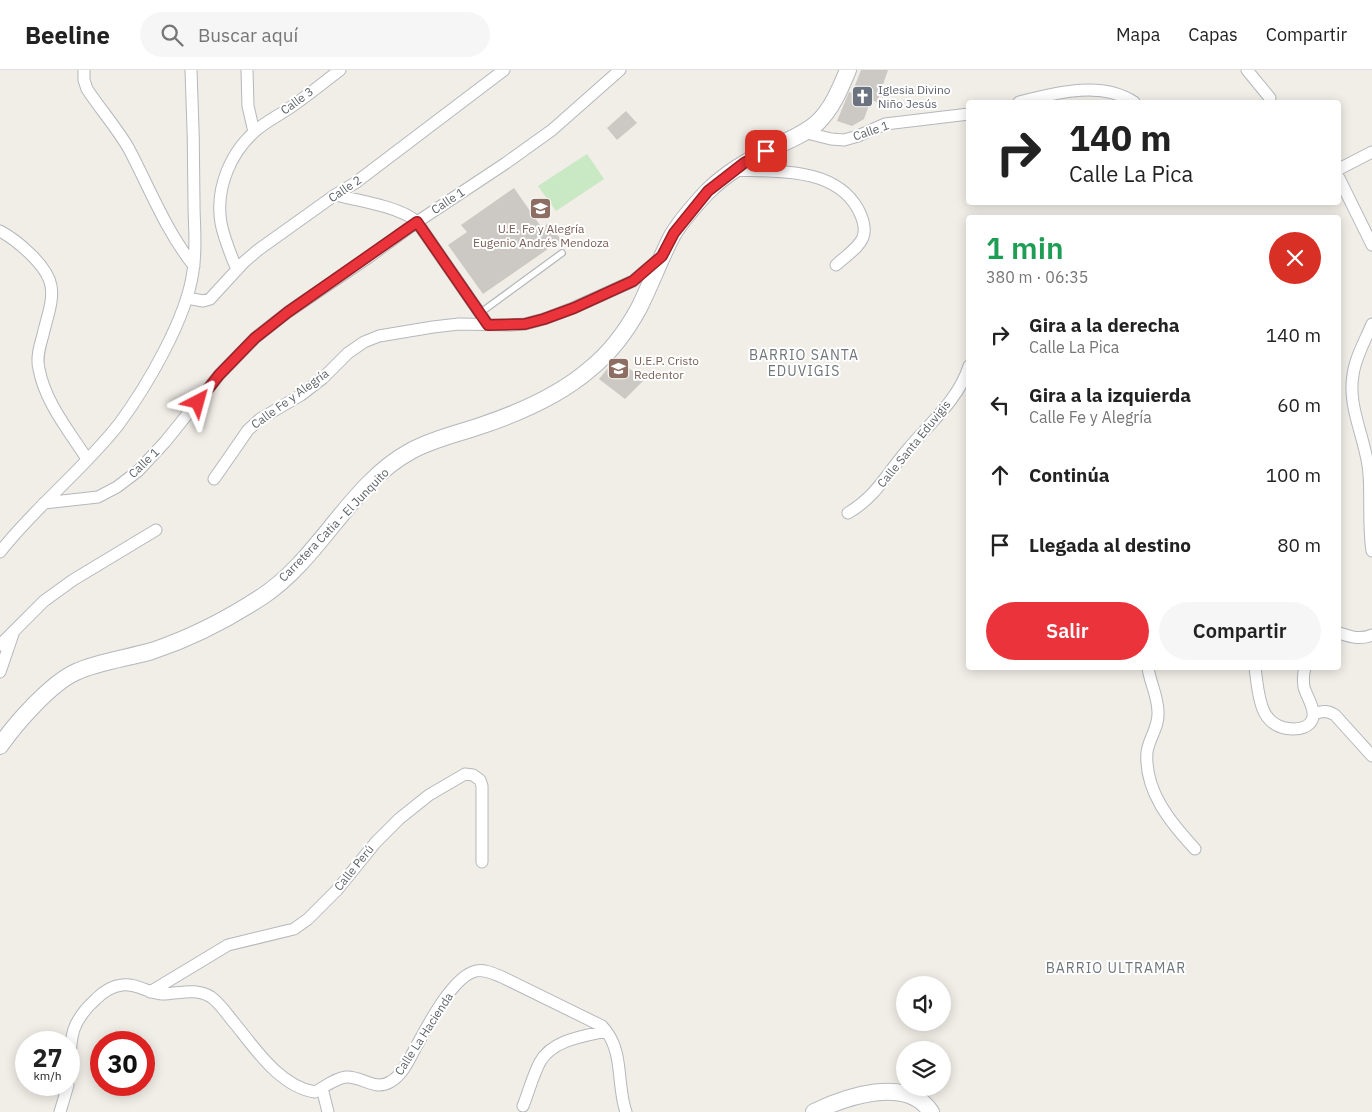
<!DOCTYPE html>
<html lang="es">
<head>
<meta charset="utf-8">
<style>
  :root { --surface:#fff; --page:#f6f6f6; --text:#222; --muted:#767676; --line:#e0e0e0; --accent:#eb333b }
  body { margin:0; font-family:"IBM Plex Sans",sans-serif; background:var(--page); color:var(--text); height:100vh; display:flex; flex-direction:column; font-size:19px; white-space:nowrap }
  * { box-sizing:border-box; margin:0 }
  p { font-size:16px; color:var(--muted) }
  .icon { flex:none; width:28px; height:28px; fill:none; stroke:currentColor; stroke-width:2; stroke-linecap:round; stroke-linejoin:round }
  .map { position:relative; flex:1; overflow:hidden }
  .sheet { position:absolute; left:966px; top:145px; width:375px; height:455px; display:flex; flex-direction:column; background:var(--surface); border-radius:5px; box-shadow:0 2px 12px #0003 }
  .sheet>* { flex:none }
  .hud { position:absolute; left:966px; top:30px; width:375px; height:105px; border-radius:5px; box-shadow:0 2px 12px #0003; background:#fff; color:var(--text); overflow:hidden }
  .tools { position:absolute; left:896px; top:906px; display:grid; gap:10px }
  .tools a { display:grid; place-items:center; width:55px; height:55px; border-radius:50%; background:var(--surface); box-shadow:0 2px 12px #0003; font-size:25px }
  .speed { position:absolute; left:15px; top:961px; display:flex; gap:10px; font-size:25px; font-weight:700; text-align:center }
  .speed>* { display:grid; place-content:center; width:65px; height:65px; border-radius:50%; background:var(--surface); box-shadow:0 2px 12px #0003; line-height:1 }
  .speed small { font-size:12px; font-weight:400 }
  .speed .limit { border:8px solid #d22; background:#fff; color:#111 }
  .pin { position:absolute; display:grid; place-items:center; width:42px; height:42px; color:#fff; margin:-21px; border-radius:10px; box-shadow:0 2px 8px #0006 }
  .me { position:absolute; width:55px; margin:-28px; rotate:39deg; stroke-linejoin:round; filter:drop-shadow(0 0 4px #0008) }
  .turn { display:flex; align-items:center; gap:18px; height:105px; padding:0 20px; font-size:22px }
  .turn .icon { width:65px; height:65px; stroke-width:2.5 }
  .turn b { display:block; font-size:35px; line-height:42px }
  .round { display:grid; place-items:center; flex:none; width:52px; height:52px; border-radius:26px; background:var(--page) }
  .headline { display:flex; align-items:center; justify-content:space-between; height:85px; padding:0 20px }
  h1 { font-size:30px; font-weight:600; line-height:38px; color:#1e9e55 }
  .action { display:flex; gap:10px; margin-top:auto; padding:10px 20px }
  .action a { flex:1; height:58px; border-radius:30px; background:var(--accent); color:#fff; font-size:20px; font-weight:600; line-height:58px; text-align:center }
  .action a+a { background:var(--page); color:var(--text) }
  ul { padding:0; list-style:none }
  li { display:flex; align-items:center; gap:15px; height:70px; padding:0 20px }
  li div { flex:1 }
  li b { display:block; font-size:19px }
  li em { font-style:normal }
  header { display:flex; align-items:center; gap:30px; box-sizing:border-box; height:70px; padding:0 25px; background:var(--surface); border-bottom:1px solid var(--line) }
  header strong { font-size:24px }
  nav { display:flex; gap:28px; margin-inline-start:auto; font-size:18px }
  .search { width:350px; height:45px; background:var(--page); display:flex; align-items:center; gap:12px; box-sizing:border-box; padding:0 18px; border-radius:28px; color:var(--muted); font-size:19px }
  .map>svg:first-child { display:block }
</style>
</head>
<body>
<header>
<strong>Beeline</strong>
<div class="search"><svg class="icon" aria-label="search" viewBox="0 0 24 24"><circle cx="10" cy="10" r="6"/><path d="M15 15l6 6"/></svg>Buscar aquí</div>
<nav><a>Mapa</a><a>Capas</a><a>Compartir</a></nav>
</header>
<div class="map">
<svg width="1372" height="1042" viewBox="0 0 1372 1042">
  <rect width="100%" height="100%" fill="#f1ede7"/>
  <path fill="#c9e8c4" d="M587,84L604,109L556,141L538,116Z"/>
  <path fill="#ccc8c3" d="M861,0H888L877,32L871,30L864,49L852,56L837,51L849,22L852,23Z
    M626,41L637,53L617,70L607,58Z
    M514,118L542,158L549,153L561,170L483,224L448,175L467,162L461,155Z
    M616,288L644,310L625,329L599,309Z"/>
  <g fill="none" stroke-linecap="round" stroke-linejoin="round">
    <defs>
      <path id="lane" d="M480,243L562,183"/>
      <path id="street" d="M84,0V10L87,19C100,39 117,58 129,79C150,119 166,161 194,196
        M247,0L248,36L254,62
        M1247,0L1270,28
        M1019,32C1055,23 1101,10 1134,32
        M803,62L831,69L844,70L858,66L885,54L969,44
        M1339,99L1372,82
        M733,100C775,102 834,96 858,139C874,170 857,176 836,195
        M1339,108L1372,175
        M335,125C357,130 401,137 417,152L488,255
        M0,161C17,170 48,196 51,216C54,231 46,250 43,265C40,275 36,288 39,299C45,332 69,361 87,389
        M237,200C231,185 224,169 221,153C215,118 231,80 259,58C269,50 281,44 291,37C308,25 324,12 340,0
        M187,228L203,231L210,229L244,192L258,180L335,125L355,113L504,0
        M1372,254C1365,271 1355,288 1353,305C1347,338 1367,371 1369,404C1371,429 1368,455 1372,481
        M214,409L248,360L260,349L301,325L323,308L348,283L364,272L379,266L433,257L459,254L511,255L525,254L544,249L573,238L633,211L659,189
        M44,433L98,427L117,417L138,401L165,372L219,305L255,268L288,242L369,187L417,152L506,93L552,60L620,0
        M848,443C877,426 887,403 908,379C929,354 959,329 969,296
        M0,482C36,436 83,400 119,354C147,316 187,248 193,201C197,178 194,156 194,133C194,89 193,44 191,0
        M1339,563C1351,567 1360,570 1372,565
        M0,575L44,531L73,510L156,460
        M1148,598C1150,612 1158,627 1158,642C1159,657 1149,668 1147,682C1144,721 1171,753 1195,779
        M1255,598C1259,624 1258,658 1293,659C1300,659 1309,657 1312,650C1317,640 1306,626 1304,617C1303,610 1303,604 1305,598
        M0,602L13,564
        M1314,644C1322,641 1327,640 1335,645L1372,686
        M150,922L228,875L294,859L308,849L337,820L376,772L399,749L429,725L465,704L473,705L480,710L482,716V792
        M69,1008C71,972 67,955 96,929C103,922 112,916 122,915C136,913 148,923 162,924C178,924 196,917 211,927C221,934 228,946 236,955C256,980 281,1017 315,1022C325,1017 335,1008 346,1007C362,1006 374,1021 390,1012C403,1005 410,988 417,975C428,955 453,906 476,901C485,899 494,904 502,907L602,956C605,960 609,964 611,969C622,989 618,1020 626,1042
        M322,1018L328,1042
        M523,1036C529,1021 533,1005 540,992C552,970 584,966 606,961
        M60,1042L68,1015"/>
      <path id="secondary" d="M0,676C15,654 51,613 76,602C97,592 128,588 152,581C191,568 228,549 263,526C320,488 351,413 411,381C433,369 457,364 480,356C519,343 559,326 590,299C610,283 627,260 639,238C651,214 660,189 672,166C681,150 695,135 707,122C726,103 749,90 772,78C787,71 805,64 817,53C832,39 840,19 848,0
        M814,1042C845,1027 907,1005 931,1042"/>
    </defs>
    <use href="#lane" stroke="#b4b8bc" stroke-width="8"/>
    <use href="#street" stroke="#b4b8bc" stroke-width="13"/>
    <use href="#secondary" stroke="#b3b8bc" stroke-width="18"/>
    <use href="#lane" stroke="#fff" stroke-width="5.5"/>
    <use href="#street" stroke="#fff" stroke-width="11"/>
    <use href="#secondary" stroke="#fff" stroke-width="16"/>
  </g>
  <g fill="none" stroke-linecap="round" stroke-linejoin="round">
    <defs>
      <path id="route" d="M198,332L219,305L255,268L288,242L417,152L488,255L525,254L544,249L574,238L633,211L662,186L674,163L708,121L744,93L766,81"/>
    </defs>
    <use href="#route" stroke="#992126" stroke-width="12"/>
    <use href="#route" stroke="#eb333b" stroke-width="9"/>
  </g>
  <defs>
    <symbol id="church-square" viewBox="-11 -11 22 22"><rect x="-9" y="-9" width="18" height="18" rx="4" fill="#6b7280" stroke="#fff"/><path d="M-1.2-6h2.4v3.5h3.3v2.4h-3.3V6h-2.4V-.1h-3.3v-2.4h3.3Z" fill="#fff"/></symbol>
    <symbol id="school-square" viewBox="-11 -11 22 22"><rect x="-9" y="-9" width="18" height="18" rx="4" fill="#8d6e63" stroke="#fff"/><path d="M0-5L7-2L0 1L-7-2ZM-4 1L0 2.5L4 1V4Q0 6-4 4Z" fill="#fff"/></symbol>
  </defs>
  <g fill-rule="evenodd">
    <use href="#church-square" x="850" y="14" width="25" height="25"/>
    <use href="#school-square" x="528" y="126" width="25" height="25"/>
    <use href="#school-square" x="606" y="286" width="25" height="25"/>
  </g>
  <g text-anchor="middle" stroke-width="4" stroke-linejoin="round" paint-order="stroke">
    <g font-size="12" fill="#5b616d" stroke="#fff" text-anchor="start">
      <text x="878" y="24">Iglesia Divino<tspan x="878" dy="14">Niño Jesús</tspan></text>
    </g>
    <g font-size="12" fill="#5e6468" stroke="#fff">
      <text transform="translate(297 31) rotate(-36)" y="4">Calle 3</text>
      <text transform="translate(871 61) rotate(-19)" y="4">Calle 1</text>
      <text transform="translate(345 119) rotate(-34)" y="4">Calle 2</text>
      <text transform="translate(448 131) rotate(-33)" y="4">Calle 1</text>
      <text transform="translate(290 329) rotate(-36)" y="4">Calle Fe y Alegría</text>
      <text transform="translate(914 374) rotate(-51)" y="4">Calle Santa Eduvigis</text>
      <text transform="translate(144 393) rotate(-44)" y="4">Calle 1</text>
      <text transform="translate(334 455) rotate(-46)" y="4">Carretera Catia - El Junquito</text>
      <text transform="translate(354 798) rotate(-51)" y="4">Calle Perú</text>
      <text transform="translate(424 964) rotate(-57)" y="4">Calle La Hacienda</text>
    </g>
    <g font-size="12" fill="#785e54" stroke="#fff">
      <text x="541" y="163">U.E. Fe y Alegría<tspan x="541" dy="14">Eugenio Andrés Mendoza</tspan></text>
      <text x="634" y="295" text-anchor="start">U.E.P. Cristo<tspan x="634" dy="14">Redentor</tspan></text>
    </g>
    <g font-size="14" letter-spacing="1" fill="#6f767a" stroke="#fff">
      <text x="804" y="290">BARRIO SANTA<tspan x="804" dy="16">EDUVIGIS</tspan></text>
      <text x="1116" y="903">BARRIO ULTRAMAR</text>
    </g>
  </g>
</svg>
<div class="tools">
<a><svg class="icon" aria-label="sound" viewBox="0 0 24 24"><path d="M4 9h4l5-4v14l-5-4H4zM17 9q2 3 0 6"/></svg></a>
<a><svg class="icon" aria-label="layers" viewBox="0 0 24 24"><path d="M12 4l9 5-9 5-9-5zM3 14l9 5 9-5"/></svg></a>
</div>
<div class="speed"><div>27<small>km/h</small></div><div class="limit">30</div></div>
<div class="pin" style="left:766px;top:81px;background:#d93025"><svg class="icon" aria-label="arrive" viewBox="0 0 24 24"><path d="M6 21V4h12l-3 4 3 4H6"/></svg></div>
<svg class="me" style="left:198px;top:332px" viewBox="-20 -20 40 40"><path d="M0-17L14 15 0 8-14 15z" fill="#eb333b" stroke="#fff" stroke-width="4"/></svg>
<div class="hud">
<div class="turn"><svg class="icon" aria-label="right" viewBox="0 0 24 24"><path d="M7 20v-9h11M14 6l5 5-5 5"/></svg><div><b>140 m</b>Calle La Pica</div></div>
</div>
<section class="sheet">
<div class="headline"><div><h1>1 min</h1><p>380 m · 06:35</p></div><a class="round" style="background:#d93025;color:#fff"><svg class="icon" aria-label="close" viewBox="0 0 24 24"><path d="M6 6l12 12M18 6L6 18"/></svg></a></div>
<ul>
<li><svg class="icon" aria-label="right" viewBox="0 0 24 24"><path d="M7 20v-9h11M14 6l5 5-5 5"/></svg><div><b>Gira a la derecha</b><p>Calle La Pica</p></div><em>140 m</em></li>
<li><svg class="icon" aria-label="left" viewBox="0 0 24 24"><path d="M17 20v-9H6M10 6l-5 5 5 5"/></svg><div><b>Gira a la izquierda</b><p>Calle Fe y Alegría</p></div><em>60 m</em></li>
<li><svg class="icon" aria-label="ahead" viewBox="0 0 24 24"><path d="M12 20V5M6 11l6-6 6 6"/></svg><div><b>Continúa</b></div><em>100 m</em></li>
<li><svg class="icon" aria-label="arrive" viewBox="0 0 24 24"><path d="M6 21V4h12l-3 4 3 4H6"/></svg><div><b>Llegada al destino</b></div><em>80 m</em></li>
</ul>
<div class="action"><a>Salir</a><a>Compartir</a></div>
</section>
</div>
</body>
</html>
